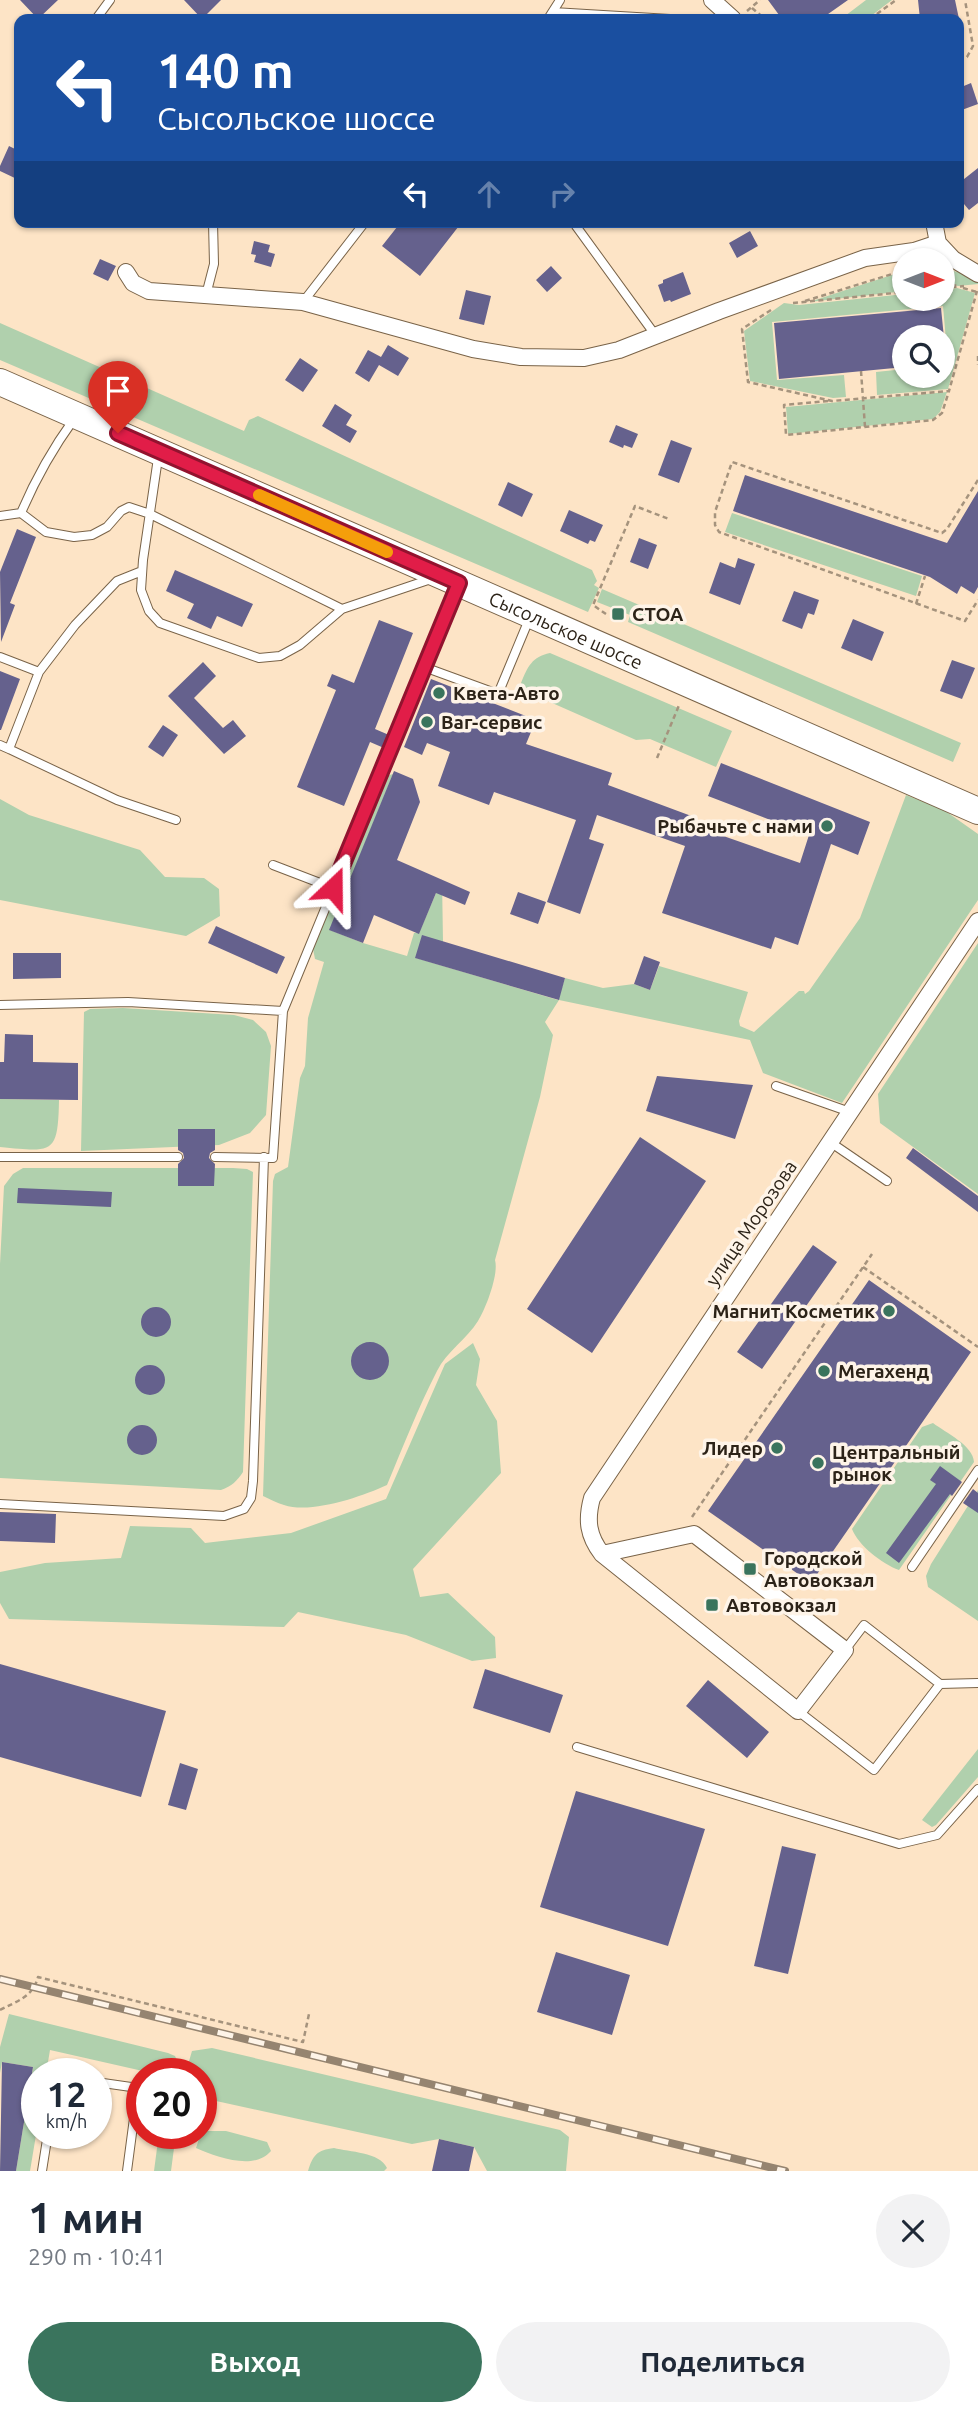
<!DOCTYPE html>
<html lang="ru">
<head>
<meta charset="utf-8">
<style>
  :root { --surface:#fff; --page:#f2f2f3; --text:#1f2937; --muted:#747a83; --accent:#3a745d }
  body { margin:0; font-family:Ubuntu,sans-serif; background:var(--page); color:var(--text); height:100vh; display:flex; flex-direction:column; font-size:26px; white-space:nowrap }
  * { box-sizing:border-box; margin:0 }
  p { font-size:23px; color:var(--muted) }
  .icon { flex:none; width:38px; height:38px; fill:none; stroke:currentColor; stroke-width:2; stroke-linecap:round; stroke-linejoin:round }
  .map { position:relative; height:2171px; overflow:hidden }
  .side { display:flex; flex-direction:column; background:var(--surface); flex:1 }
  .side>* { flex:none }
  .top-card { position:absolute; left:14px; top:14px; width:950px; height:214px; border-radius:14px; box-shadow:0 2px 5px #0004; background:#1a4fa0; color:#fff; overflow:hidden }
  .needle { width:46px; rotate:90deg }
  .buttons { position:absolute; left:892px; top:248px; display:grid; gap:14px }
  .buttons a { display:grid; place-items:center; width:63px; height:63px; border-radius:50%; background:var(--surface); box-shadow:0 2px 5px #0004; font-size:35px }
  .speed { position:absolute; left:21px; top:2058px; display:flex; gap:14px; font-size:35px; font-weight:700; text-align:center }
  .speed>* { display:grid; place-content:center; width:91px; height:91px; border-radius:50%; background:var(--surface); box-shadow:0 2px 5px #0004; line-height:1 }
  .speed small { font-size:18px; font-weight:400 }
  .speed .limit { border:10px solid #d22; background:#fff; color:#111 }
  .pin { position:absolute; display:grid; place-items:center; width:60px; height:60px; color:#fff; margin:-72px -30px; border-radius:50% 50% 50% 0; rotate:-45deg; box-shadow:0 0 7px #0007 }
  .pin .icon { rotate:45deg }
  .me { position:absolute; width:77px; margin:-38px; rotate:23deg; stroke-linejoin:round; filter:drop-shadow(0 0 5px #0008) }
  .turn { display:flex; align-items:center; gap:24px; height:147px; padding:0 28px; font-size:32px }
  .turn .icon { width:91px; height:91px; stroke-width:2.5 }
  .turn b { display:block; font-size:49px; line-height:60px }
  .lanes { display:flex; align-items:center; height:66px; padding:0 28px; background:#0003; justify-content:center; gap:35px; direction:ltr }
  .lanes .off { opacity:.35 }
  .round { display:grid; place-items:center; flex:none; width:74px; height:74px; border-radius:37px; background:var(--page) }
  .headline { display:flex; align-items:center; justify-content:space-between; height:119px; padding:0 28px }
  h1 { font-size:42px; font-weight:700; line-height:52px }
  .action { display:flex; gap:14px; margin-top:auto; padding:14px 28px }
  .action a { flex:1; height:80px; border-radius:42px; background:var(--accent); color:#fff; font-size:28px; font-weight:700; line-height:80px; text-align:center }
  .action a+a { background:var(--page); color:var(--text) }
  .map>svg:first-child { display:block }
</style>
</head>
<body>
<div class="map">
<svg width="978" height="2171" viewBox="0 0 978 2171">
  <rect width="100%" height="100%" fill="#fde4c6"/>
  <path fill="#b0d0ad" d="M866,0H892L867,19H841Z
    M943,268L978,278V284L958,286L943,282Z
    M901,272L905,273V291L809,302Z
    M957,288L975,293L948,389L877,395L876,372L905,369V376H943V365L948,363L943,306L772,322L777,380L844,375L846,397L833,398L750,381L744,331L784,303L799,305L905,294V299H943V290Z
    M0,323L244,431L249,420L258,416L592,570L597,581L594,585L599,588L588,612L0,360Z
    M947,392L940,412L933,419L788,434L786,407Z
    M732,513L922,576L916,596L725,532Z
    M602,589L961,743L953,762L628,622L630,615L597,602Z
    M550,653L732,731L716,767L650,739L636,740L525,691L521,683C528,666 532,657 550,653Z
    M393,774L330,930L363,943L407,956L414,933H419L442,879L443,942L416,958L558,1000L565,978L603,988L634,984L650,990L659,966L748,992L739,1021L740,1026L754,1032L799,991H804L805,994L809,991L860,918L906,795L944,810L978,834V900L842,1103L763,1073L750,1040L559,1000L545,1022L553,1035L540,1097L495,1260C499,1274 486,1308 478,1321C467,1339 447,1351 437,1371C418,1408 403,1447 387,1485C361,1497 311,1514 284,1505C277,1503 270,1499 263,1496L273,1181L275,1174L288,1167L300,1078L305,1066L308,1018L324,962L315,959L313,949L383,777Z
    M0,799L29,815L140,850L165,877L204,878L219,889L220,916L186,936L0,900Z
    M978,943V1194L880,1123L878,1094Z
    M123,1008L234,1015L253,1020L266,1032L271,1046L266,1115L250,1133L219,1145L81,1151L84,1012L90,1009Z
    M0,1099L59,1100C58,1155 53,1152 0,1147Z
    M23,1168H233L247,1169L253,1172L243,1472C237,1481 232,1486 221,1490L0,1478V1264L4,1186L13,1174Z
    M473,1343L480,1359L476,1385L497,1421L501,1473L413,1569L420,1597L448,1593L495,1637L496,1658L472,1661L406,1635L298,1612L284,1627L9,1619L0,1603V1572L45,1563L121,1558L130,1526L191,1528L205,1543L291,1533L386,1499L445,1364Z
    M933,1423C946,1433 973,1445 974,1462L899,1570C882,1564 858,1545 852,1529L922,1427Z
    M978,1490V1621L928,1587L926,1576L931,1564Z
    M978,1749V1777L936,1825L932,1827L922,1820Z
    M9,2014L168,2053L175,2056L183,2074H156L50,2050L46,2074H37V2129L30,2171H16L33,2067L2,2062L0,2073V2047Z
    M212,2048L560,2130L569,2137L566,2171H487L474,2147L439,2139L412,2144L207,2099L201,2095V2074H188L187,2068L192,2051Z
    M207,2131H226L267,2142L271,2151C254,2171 217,2157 196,2148L199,2139Z
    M159,2133H176L171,2171H154Z
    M334,2148C349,2152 380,2152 387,2168L384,2171H308C313,2155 317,2150 334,2148Z"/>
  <path fill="#65618d" d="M20,0H58L38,19Z
    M184,0H221L202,19Z
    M768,0H848L821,19H782Z
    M918,0H955L959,19H920Z
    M971,83L978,104L959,111V88Z
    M9,146L19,151V180L0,171V166Z
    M978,168V203L969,210L959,198V183Z
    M401,222H462L420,276L382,246Z
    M750,231L758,246L737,258L729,243Z
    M254,241L270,245L268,252L275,254L271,267L254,262L256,255L251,254Z
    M100,259L116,266L108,281L93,274Z
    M551,266L562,278L547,292L536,280Z
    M683,272L691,294L671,302L670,300L664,302L658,285L663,283V280Z
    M466,290L491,296L484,325L459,319Z
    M941,308L944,338H905V367L779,379L774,323Z
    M388,345L409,358L398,376L379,365L369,382L355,373L368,350L381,357Z
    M300,358L318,370L303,392L285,380Z
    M335,404L352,415L346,425L357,431L350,443L322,426Z
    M616,425L638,434L632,448L624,445L623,448L609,442Z
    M671,440L692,448L679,483L658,475Z
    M745,475L947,543L978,491V587L974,594L961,586L957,594L930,577L733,511Z
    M508,482L533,494L522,517L498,505Z
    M569,510L603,525L595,542L590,540L588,544L560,531Z
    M17,529L36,537L10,603L15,605L1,642L0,572Z
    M639,538L657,545L648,569L630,562Z
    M738,558L755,564L740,605L709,593L720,562L735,568Z
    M175,570L253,604L242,627L217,616L211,629L187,618L194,604L166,591Z
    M794,591L819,600L814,615L808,613L802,629L782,621Z
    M853,619L884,632L872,661L841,648Z
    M379,620L413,633L375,729L389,735L384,748L370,742L344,806L297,787L336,690L327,686L332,674L354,683Z
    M952,660L975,668L962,699L940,691Z
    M203,662L216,676L194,698L223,728L233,720L246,736L224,754L168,696Z
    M0,671L20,679L1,730H0Z
    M431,679L536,720L526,744L612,773L608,785L694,817L692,825L800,863L809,835L708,796L721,763L870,822L858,855L831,844L798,945L775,937L771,949L662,913L685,846L597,815L589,839L604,844L580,914L547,902L576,820L494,792L489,805L438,786L450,752L427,743L422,755L404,747Z
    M163,725L178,735L163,757L148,747Z
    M394,771L413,779L420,802L397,860L470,892L465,905L436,893L419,934L374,915L363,943L329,930Z
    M518,892L546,902L538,924L510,914Z
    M216,926L285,957L277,974L208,943Z
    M422,935L565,978L559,1000L415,958Z
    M13,953H61V978L13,979Z
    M644,956L660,962L650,990L634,984Z
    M5,1034L33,1035V1062L78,1063V1100L0,1099V1062H4Z
    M657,1076L753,1085L735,1139L646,1111Z
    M178,1129H215V1150L210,1153L209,1158L215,1164L214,1186H178V1164L184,1158L183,1153L178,1150Z
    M640,1137L706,1181L592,1353L527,1309Z
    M913,1148L978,1196V1212L906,1158Z
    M18,1188L112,1192L111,1207L17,1203Z
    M813,1245L837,1262L762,1369L737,1352Z
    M869,1280L971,1352L811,1583L708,1511Z
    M141 1322a15 15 0 1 1 30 0a15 15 0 1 1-30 0Z
    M351 1361a19 19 0 1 1 38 0a19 19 0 1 1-38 0Z
    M135 1380a15 15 0 1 1 30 0a15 15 0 1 1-30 0Z
    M127 1440a15 15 0 1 1 30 0a15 15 0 1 1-30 0Z
    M940,1466L962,1482L952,1496L950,1494L899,1563L886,1553L936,1484L930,1480Z
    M973,1489L978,1493V1513L963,1503Z
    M0,1512L56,1514L55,1543L0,1541Z
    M0,1664L166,1711L141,1797L0,1757Z
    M485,1669L563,1695L550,1733L473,1708Z
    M708,1680L769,1732L747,1758L686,1706Z
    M180,1763L198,1769L186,1810L168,1805Z
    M576,1791L705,1829L668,1946L540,1907Z
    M782,1846L816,1854L788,1974L754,1966Z
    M556,1952L630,1975L612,2035L537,2012Z
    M2,2062L33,2067L16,2171H0Z
    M439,2139L474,2147L469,2171H432Z"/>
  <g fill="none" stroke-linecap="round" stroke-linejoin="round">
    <defs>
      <path id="lane" d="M553,12L670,19
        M96,19L110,0
        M548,19L560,0
        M576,226L656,336
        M206,295L214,264L213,222
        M303,302L365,222
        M74,419C53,448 35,480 21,513L46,532L74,537L92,535L107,527L121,511L129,507L150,514L342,609
        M158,458L143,560L141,590L149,611L160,623L259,658L280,656L300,645L342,609L431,579
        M0,516L21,513
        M0,657L39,672
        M424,667L498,694L530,617
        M0,745L9,749L39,672L75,625L117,581L142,571
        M9,749L117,800L176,820
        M273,865L333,888
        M0,1005L128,1002L283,1011
        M776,1086L850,1112
        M830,1142L887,1181
        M0,1157H178
        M215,1157L273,1158L283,1011L458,586
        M0,1504L224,1516L244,1509L251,1498L253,1481L264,1157
        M912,1567L978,1470
        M845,1650L864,1625L940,1684L978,1683
        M798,1711L874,1770L940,1684
        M577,1747L899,1844L937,1835L978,1789
        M96,2082L138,2088L127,2171
        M42,2171L48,2133"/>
      <path id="street" d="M712,0L733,19
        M934,222L938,243
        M938,243L953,259L978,274
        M126,272L133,283L149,291L303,302L473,349L521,357L584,358L619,350L719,311L865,258L914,251L938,243
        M602,1554L694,1534L845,1650L798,1711L602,1554C588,1536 586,1520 592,1498L978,921"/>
      <g id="primary">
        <path id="s1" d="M0,382L978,811"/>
      </g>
    </defs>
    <use href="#lane" stroke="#796348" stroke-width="10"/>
    <use href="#street" stroke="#796348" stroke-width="18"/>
    <use href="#primary" stroke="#796348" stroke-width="28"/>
    <path stroke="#a5937d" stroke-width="2.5" stroke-dasharray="5 3.5" stroke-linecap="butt" d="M752,8L765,19
      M747,11L760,0
      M870,19L896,0
      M959,60L967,57L973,46L965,0
      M943,283L957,286
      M943,288L964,286
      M963,288L977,292
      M805,301L905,270
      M793,303L905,292
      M771,310L742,329L748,382L832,401L949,391L977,291
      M978,356V365
      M861,371L865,427
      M828,401L784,405L786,435L933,420L942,413L949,391
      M978,480L947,529L942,533L732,462L715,512V525L719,532L965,621L978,600
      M916,604L925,576
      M606,614L593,605L635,506L669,519
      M657,758L680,703
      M863,1267L978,1347
      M692,1517L872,1254
      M0,2010C17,2001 33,1997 38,1977L303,2042L309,2014"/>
    <use href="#lane" stroke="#fff" stroke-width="8"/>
    <use href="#street" stroke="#fff" stroke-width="16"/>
    <use href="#primary" stroke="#fff" stroke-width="26"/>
    <defs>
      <path id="rail" d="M0,1979L785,2171"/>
    </defs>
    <use href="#rail" stroke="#958470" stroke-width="8"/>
    <use href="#rail" stroke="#fef4e8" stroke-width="5" stroke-dasharray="16" stroke-linecap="butt"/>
  </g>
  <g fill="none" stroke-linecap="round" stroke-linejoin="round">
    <defs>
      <path id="route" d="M118,433L459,583L333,888"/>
    </defs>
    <use href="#route" stroke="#92132f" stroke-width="18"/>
    <use href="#route" stroke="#e11d48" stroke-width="12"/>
    <path stroke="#f59e0b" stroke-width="12" d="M259,495L387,552"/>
  </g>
  <g fill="#3a745d" stroke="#fef4e8" stroke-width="2.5">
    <rect x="611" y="607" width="14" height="14" rx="3.5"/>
    <circle cx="439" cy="693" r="7"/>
    <circle cx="427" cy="722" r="7"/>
    <circle cx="827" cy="826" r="7"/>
    <circle cx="889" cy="1311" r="7"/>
    <circle cx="824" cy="1371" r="7"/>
    <circle cx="777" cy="1448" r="7"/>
    <circle cx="818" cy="1463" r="7"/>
    <rect x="743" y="1562" width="14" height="14" rx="3.5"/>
    <rect x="705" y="1598" width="14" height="14" rx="3.5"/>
  </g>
  <g text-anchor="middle" stroke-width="7" stroke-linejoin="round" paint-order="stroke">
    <g font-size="19" font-weight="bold" fill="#2c2318" stroke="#fef4e8" text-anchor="start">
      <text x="632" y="621">СТОА</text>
      <text x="453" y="700">Квета-Авто</text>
      <text x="441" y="729">Ваг-сервис</text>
      <text x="813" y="833" text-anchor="end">Рыбачьте с нами</text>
      <text x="875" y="1318" text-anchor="end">Магнит Косметик</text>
      <text x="838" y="1378">Мегахенд</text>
      <text x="763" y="1455" text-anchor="end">Лидер</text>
      <text x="832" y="1459">Центральный<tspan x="832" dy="22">рынок</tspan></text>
      <text x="764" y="1565">Городской<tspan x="764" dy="22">Автовокзал</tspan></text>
      <text x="726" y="1612">Автовокзал</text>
    </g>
    <g font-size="19" fill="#2c2318" stroke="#fef4e8">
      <text dy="7" stroke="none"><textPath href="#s1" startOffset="618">Сысольское шоссе</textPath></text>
      <text transform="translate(751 1223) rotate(-56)" y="7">улица Морозова</text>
    </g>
  </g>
</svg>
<div class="buttons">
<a><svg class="needle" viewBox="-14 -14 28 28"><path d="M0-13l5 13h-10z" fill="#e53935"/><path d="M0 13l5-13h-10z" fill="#747a83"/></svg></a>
<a><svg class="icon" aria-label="search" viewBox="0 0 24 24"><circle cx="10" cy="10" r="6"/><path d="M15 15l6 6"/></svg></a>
</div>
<div class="speed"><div>12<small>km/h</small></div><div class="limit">20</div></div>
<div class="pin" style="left:118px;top:433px;background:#d93025"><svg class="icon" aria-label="arrive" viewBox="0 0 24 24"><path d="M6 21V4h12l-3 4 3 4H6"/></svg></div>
<svg class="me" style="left:333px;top:888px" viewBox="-20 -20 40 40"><path d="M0-17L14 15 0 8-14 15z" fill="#e11d48" stroke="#fff" stroke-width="4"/></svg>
<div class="top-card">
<div class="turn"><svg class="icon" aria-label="left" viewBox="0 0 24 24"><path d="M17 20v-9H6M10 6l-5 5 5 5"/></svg><div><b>140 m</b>Сысольское шоссе</div></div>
<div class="lanes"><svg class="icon" aria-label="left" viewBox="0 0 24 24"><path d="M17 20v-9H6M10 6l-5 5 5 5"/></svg><svg class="icon off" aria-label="ahead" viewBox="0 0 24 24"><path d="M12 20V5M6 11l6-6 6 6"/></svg><svg class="icon off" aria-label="right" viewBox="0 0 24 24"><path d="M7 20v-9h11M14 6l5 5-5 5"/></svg></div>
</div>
</div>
<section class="side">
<div class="headline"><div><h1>1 мин</h1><p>290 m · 10:41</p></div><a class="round"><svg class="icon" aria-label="close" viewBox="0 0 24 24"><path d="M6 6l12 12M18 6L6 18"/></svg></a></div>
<div class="action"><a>Выход</a><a>Поделиться</a></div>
</section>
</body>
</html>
